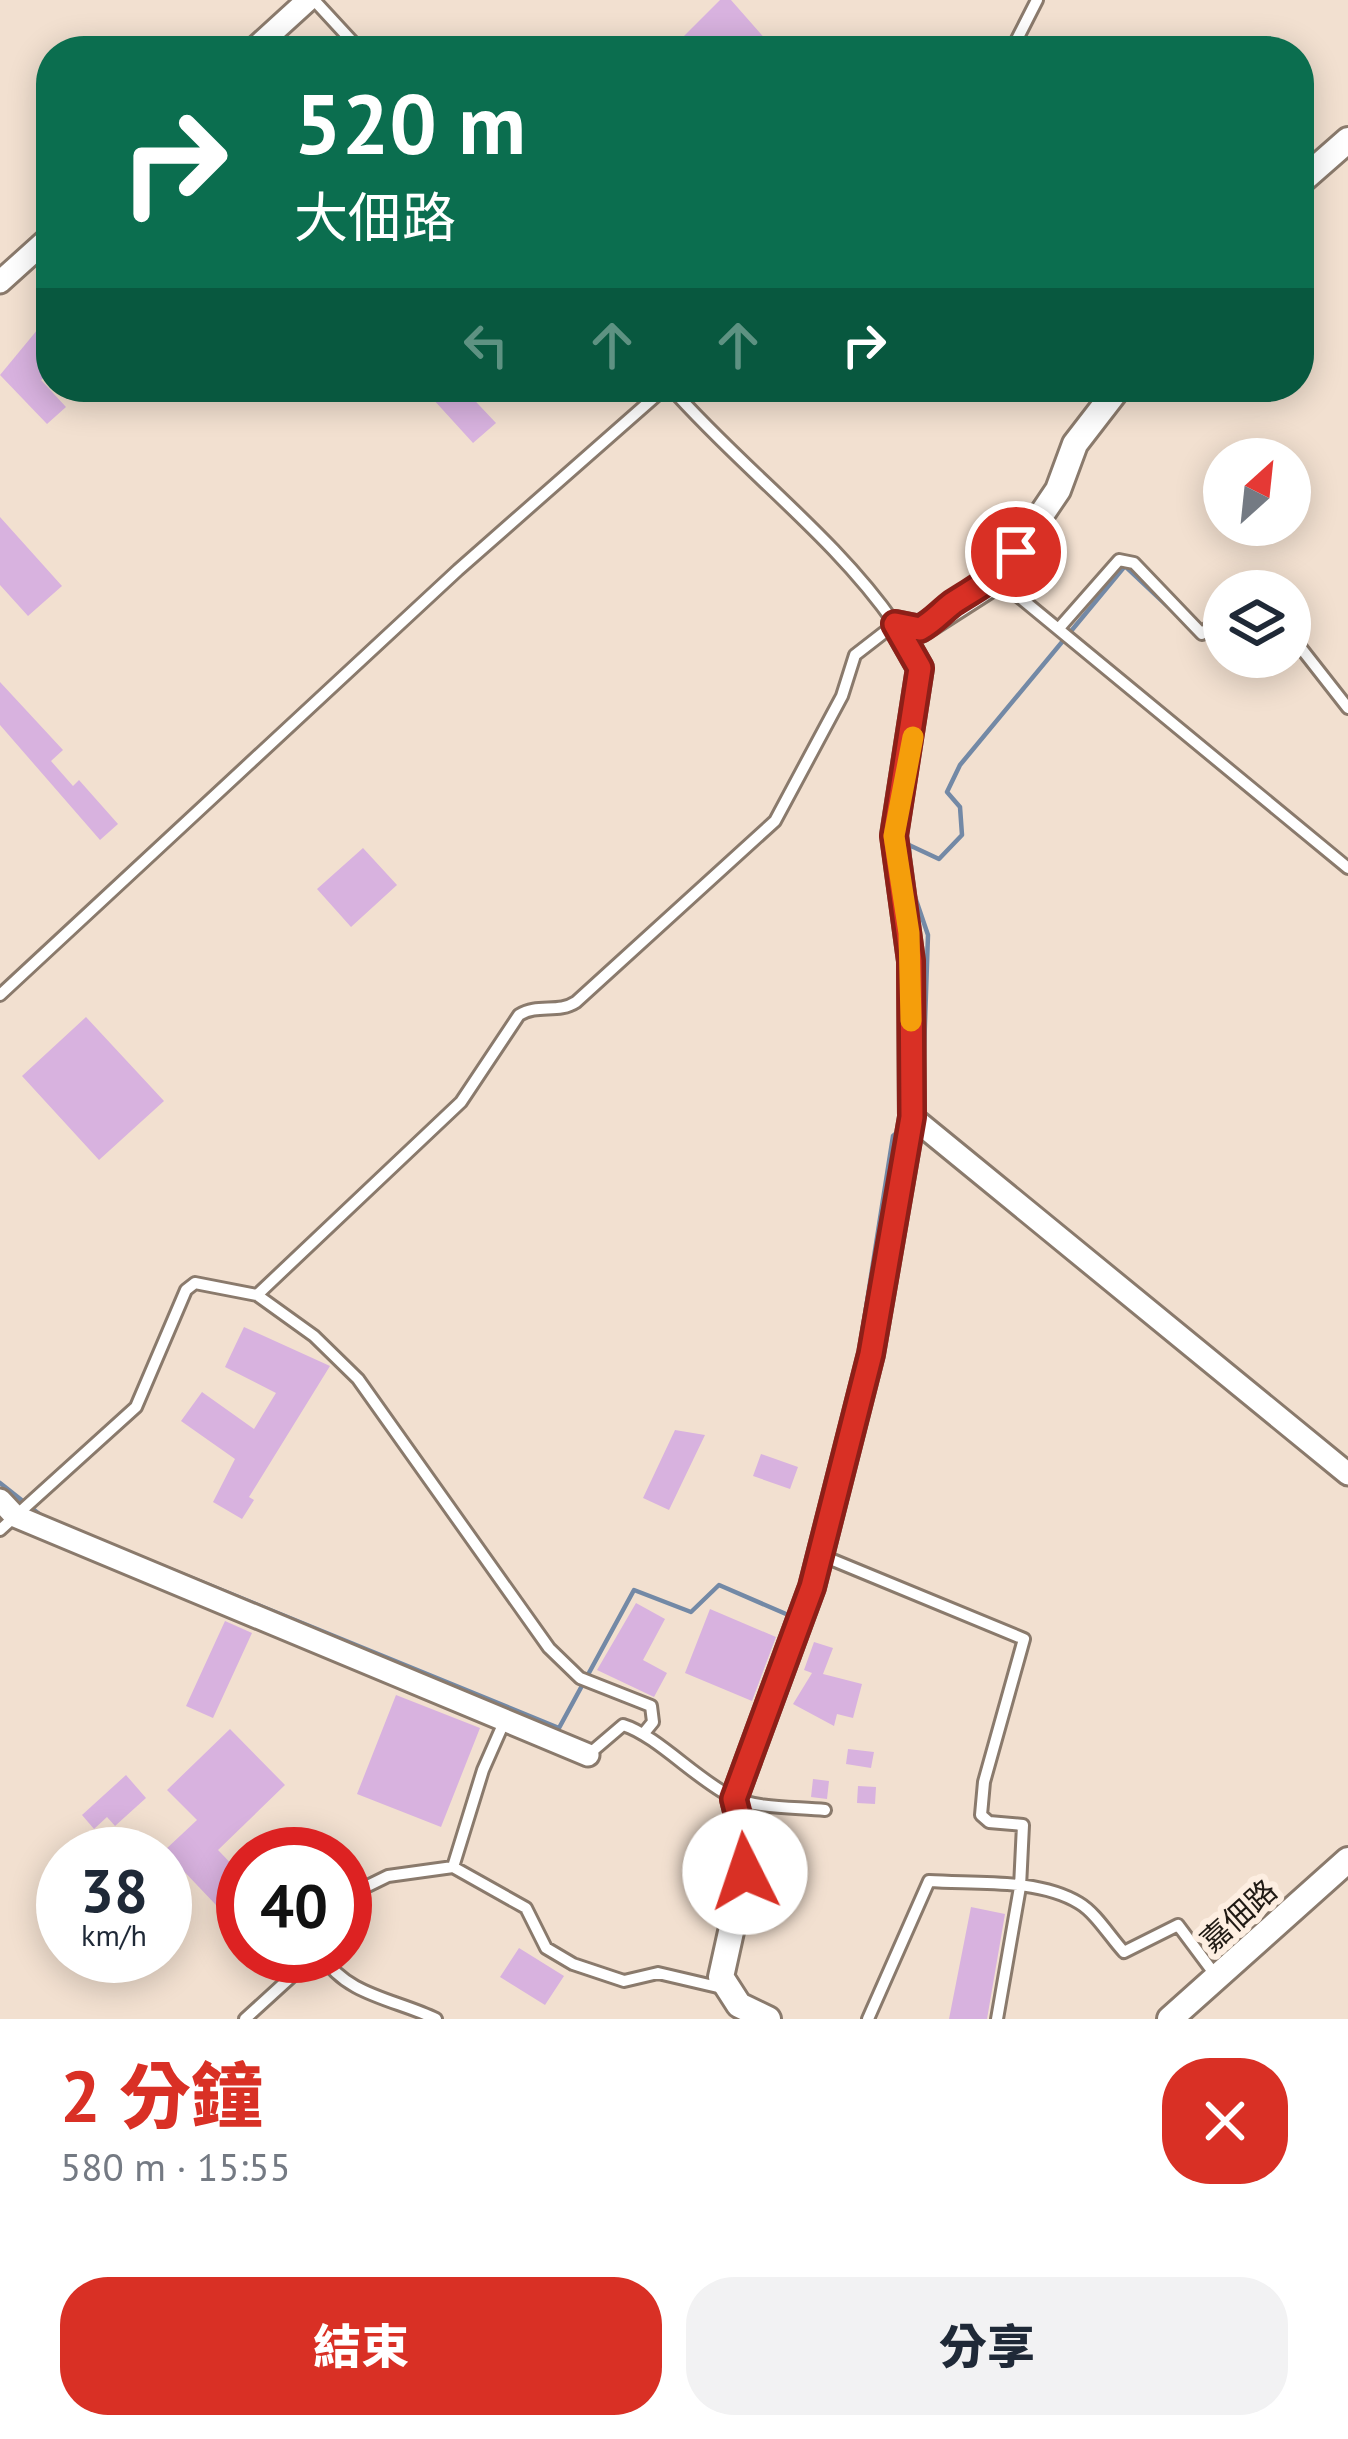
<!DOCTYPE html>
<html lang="zh-TW">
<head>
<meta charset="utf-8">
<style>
  :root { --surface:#fff; --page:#f2f2f3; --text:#1f2937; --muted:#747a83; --accent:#d93025 }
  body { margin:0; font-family:"PT Sans","Noto Sans TC",sans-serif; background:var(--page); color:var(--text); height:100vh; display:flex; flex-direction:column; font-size:45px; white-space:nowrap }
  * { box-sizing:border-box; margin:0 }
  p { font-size:39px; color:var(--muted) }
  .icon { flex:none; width:66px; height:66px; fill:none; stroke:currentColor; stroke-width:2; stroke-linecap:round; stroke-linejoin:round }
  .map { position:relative; height:2019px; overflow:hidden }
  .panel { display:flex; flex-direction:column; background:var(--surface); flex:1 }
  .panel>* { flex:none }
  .guide { position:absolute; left:36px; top:36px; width:1278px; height:366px; border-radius:48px; box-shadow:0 6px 30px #0003; background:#0b6e4f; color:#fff; overflow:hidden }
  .needle { width:78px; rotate:27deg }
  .controls { position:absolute; left:1203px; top:438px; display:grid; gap:24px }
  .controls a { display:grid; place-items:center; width:108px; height:108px; border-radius:50%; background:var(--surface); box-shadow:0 6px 30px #0003; font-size:60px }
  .speed { position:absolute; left:36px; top:1827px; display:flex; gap:24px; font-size:60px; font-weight:700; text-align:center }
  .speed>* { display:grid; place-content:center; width:156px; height:156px; border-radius:50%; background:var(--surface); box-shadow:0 6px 30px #0003; line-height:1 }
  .speed small { font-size:30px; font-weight:400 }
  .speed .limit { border:18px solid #d22; background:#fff; color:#111 }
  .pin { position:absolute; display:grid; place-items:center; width:102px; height:102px; color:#fff; margin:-51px; border:6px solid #fff; border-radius:50%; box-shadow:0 3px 12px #0007 }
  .me { position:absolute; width:132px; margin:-66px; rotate:356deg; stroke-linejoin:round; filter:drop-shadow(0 0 9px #0008) }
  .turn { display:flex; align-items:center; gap:42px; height:252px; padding:0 60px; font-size:54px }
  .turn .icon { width:156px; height:156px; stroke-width:2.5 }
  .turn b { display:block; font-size:84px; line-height:102px }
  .lanes { display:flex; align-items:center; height:114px; padding:0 60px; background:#0003; justify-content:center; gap:60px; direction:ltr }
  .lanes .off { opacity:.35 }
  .round { display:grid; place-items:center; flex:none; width:126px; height:126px; border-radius:48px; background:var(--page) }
  .head { display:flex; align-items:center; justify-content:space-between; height:204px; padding:0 60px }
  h1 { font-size:72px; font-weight:800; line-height:90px; color:var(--accent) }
  .cta { display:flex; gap:24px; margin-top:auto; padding:24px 60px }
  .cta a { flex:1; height:138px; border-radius:48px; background:var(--accent); color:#fff; font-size:48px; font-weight:800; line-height:138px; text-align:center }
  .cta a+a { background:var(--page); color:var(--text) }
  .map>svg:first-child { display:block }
</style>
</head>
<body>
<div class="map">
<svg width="1348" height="2019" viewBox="0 0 1348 2019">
  <rect width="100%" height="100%" fill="#f2e0d0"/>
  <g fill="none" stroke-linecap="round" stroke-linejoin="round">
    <path stroke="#7389a6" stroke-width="4.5" d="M910,867L909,845L939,859L962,835L960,807L947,792L960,765L1125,566L1178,616
      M913,891L928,935L922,1109
      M860,1346L893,1136L901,1129
      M0,1483L43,1517
      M143,1558L559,1728L634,1590L691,1612L719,1585L793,1617"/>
  </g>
  <path fill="#d8b2df" d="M720,0H731L776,51H669Z
    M38,329L51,344V372L41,380L66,407L47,424L0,375Z
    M422,387H462L496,423L473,443Z
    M0,517L62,586L28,616L0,585Z
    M0,682L63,750L51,761L73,786L79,780L118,824L100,840L0,725Z
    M363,848L397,885L351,927L317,889Z
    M86,1017L164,1101L99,1160L22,1076Z
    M244,1327L330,1366L249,1497L254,1500L242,1519L213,1502L235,1459L181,1421L202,1392L254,1429L276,1393L225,1367Z
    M675,1430L705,1435L669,1510L643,1498Z
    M761,1454L798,1467L790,1489L753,1476Z
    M636,1603L665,1619L643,1660L667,1673L654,1697L597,1670Z
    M710,1609L776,1637L752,1701L685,1673Z
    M225,1621L252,1633L213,1718L186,1706Z
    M814,1642L833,1648L823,1674L862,1684L853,1718L837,1714L834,1726L793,1704L812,1673L804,1670Z
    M396,1695L480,1728L441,1827L357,1794Z
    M230,1729L285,1785L218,1850L243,1876V1917L235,1925L177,1864L165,1876V1850L197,1820L167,1790Z
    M848,1749L874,1752L871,1768L846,1764Z
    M126,1775L146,1798L115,1826L107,1817L94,1829L82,1815Z
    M813,1779L829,1781L827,1799L811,1797Z
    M858,1786L876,1787L875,1804L857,1803Z
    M971,1907L1005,1914L987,2019H949Z
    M519,1948L564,1976L545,2005L500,1977Z"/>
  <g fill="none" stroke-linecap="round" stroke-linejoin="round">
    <defs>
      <path id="service" d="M314,0L361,51
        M1011,51L1037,0
        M1000,581L1348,868
        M1245,591L1255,581L1261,591
        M1060,627L1119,560L1134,563L1202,634L1224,612
        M1290,634L1348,708
        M0,995L458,570L666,387
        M257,1295L314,1336L358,1379L549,1648L580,1678L651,1706L653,1722L644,1733
        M0,1530L136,1407L186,1290L195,1283L257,1295L461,1102L519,1015C538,1003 558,1014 576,1002L775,821L842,696L855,655L895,624C834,536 742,469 670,387
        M823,1556L1024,1639L984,1782L981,1815L989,1822L1023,1825L1020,1887L997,2019
        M589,1754L623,1725C656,1735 697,1780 732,1797C756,1809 798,1807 825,1810
        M453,1867L483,1770L505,1720
        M345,1897L388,1876L453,1867L526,1908L546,1948L573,1964L624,1981L658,1973L722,1988
        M323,1956C345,1995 398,2000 436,2019
        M245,2019L314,1956
        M868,2019L929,1881C974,1884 1038,1878 1079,1903C1096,1913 1110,1937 1124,1952L1178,1925L1216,1976"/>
      <path id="minor" d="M252,51L308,0
        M0,282L51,236
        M912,1117L1348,1474
        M0,1500L15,1516L588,1755"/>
      <path id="tertiary" d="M1299,183L1348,140
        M895,624L920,629L998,579L1058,490L1075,444L1119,387
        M768,2019L739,2005L721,1977L748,1855L734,1799L812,1587L871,1354L912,1117L911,961L894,835L920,668L895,624
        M1170,2019L1348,1860"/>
    </defs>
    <use href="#service" stroke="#8a7a6c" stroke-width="16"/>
    <use href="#minor" stroke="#8a7a6c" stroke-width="27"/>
    <use href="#tertiary" stroke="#8a7a6c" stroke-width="30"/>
    <use href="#service" stroke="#fff" stroke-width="10"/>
    <use href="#minor" stroke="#fff" stroke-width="21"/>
    <use href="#tertiary" stroke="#fff" stroke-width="24"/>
  </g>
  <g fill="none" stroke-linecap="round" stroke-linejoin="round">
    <defs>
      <path id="route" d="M745,1872L748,1855L734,1799L812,1587L871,1354L912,1117L911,961L894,836L920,668L895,624L920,629C933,622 941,612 953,603C979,586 997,579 1016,552"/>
    </defs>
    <use href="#route" stroke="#8d1f18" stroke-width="30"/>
    <use href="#route" stroke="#d93025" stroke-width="21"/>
    <path stroke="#f59e0b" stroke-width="21" d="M911,1021L909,933L894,836L913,737"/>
  </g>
  <g text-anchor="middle" stroke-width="12" stroke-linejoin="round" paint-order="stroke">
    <g font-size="30" fill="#201a14" stroke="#fdeee1">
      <text transform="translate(1239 1916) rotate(-42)" y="10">嘉佃路</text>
    </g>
  </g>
</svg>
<div class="controls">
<a><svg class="needle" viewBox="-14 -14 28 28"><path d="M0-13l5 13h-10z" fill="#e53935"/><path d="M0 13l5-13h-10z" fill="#747a83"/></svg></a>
<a><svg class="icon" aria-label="layers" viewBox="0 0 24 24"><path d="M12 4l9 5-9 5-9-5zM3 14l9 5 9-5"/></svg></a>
</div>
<div class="speed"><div>38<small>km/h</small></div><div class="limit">40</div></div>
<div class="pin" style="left:1016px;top:552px;background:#d93025"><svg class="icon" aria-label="arrive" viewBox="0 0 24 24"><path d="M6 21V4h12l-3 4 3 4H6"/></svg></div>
<svg class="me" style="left:745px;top:1872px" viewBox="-20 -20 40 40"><circle r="19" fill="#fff"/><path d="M0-13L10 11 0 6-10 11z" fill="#d93025"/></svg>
<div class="guide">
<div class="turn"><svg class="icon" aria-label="right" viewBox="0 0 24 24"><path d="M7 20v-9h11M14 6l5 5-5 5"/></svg><div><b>520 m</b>大佃路</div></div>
<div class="lanes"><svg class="icon off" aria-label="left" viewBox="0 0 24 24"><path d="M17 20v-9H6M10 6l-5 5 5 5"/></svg><svg class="icon off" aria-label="ahead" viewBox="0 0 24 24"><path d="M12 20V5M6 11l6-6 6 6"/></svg><svg class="icon off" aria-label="ahead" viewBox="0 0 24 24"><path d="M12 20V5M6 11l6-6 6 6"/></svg><svg class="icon" aria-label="right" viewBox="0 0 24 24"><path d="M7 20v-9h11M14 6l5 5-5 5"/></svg></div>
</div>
</div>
<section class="panel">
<div class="head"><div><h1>2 分鐘</h1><p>580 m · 15:55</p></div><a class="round" style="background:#d93025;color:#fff"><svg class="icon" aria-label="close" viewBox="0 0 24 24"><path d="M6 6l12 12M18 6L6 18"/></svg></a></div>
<div class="cta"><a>結束</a><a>分享</a></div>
</section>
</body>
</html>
